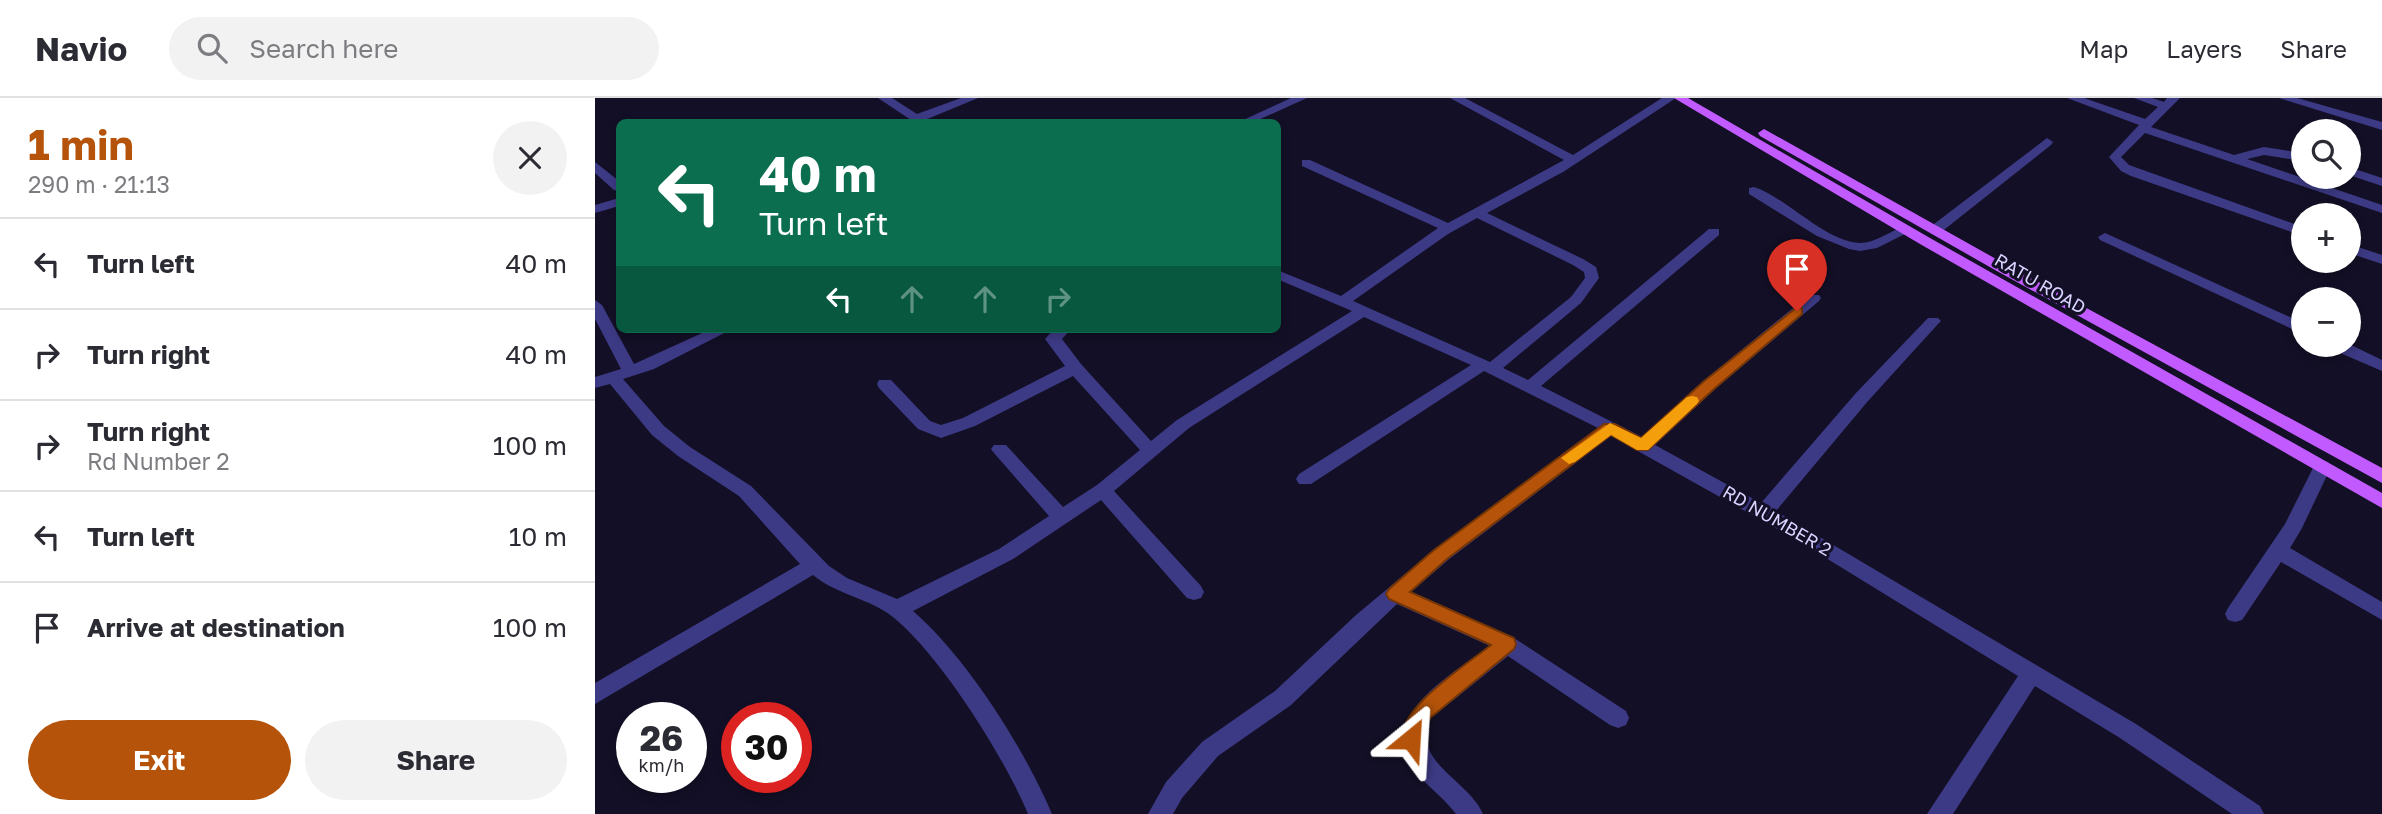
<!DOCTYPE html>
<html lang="en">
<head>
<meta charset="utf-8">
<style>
  :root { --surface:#fff; --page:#f2f2f3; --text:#2b2b33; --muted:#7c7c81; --line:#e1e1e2; --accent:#b45309 }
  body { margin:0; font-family:"Golos Text",sans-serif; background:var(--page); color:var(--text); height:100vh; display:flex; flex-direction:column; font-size:26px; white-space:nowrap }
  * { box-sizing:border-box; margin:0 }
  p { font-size:23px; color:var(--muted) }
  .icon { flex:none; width:38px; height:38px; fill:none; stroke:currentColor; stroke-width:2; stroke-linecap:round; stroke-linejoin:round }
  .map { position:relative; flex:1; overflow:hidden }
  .drawer { display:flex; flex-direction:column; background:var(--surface); width:595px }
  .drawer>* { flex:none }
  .banner { position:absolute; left:21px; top:21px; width:665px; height:214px; border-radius:10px; box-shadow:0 4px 10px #0003; background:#0b6e4f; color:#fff; overflow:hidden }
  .buttons { position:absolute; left:1696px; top:21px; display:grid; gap:14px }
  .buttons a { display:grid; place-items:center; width:70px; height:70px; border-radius:50%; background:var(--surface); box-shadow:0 4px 10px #0003; font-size:35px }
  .speed { position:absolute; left:21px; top:604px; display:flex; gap:14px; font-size:35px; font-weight:700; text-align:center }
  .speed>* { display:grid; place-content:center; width:91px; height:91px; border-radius:50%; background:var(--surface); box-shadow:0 4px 10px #0003; line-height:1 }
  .speed small { font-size:18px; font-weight:400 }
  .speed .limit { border:10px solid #d22; background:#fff; color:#111 }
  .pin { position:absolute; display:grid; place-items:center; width:60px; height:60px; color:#fff; margin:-72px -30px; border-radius:50% 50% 50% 0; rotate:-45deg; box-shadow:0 0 7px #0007 }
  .pin .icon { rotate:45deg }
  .me { position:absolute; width:77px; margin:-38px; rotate:27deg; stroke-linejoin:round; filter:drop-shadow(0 0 5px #0008) }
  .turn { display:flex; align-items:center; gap:24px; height:147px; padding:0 28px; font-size:32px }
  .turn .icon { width:91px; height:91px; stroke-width:2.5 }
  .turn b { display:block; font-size:49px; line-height:60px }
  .lanes { display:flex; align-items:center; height:66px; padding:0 28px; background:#0003; justify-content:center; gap:35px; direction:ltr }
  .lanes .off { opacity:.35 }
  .round { display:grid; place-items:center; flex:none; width:74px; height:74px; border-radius:37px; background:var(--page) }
  .headline { display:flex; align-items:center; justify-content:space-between; height:119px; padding:0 28px }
  h1 { font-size:42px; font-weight:700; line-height:52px; color:var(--accent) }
  .action { display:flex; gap:14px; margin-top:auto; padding:14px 28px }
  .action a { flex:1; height:80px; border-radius:42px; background:var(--accent); color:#fff; font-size:28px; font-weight:700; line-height:80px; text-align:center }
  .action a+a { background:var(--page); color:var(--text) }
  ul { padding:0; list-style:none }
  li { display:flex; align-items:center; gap:21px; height:91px; padding:0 28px; border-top:2px solid var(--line) }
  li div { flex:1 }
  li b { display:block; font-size:26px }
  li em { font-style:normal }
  header { display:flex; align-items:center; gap:42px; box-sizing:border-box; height:98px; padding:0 35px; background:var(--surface); border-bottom:2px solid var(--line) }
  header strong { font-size:33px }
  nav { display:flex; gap:38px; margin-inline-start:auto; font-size:24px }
  .search { width:490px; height:63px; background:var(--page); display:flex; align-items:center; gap:18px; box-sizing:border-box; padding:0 24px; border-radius:38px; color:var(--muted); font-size:26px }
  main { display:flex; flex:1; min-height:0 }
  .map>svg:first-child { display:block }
</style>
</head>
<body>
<header>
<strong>Navio</strong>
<div class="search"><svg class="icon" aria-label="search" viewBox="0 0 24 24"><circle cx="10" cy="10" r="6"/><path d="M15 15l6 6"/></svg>Search here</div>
<nav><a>Map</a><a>Layers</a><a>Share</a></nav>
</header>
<main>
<section class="drawer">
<div class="headline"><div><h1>1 min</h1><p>290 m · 21:13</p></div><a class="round"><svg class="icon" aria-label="close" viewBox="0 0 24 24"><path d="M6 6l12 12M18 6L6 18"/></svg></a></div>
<ul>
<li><svg class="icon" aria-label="left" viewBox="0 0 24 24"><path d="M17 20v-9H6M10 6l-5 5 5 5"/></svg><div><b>Turn left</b></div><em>40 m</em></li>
<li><svg class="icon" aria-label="right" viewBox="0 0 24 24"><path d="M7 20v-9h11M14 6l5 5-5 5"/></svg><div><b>Turn right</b></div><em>40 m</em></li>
<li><svg class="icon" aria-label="right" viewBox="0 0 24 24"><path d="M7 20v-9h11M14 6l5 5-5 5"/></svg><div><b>Turn right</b><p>Rd Number 2</p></div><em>100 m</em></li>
<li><svg class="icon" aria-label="left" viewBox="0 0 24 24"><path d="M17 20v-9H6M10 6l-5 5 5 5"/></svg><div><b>Turn left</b></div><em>10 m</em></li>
<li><svg class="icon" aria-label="arrive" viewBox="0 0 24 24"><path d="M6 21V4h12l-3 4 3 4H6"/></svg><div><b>Arrive at destination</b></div><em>100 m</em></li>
</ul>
<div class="action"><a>Exit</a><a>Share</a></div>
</section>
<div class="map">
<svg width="1787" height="716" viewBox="0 0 1787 716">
  <rect width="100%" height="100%" fill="#130f26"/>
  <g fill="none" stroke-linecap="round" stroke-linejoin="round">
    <path fill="#3d3a85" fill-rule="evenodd" d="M283,0H297L322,16L366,0H383L330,22L332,24H319Z
      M696,0H712L659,24H644Z
      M855,0H870L978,57L1067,0H1081L968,74L892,115L988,161L1001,169L1004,180L986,205L908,270L933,282L1114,131H1124V137L946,288L1047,339L1107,284L1214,197H1224L1226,200L1224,203L1119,292L1060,347L1166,405L1261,295L1333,220H1343L1346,223L1343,226L1273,303L1181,413L1541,626L1665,708L1669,716H1637L1525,640L1440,588L1358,716H1332L1423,578L1200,441L1016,338L853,462L816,494L919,540L1031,613L1034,620L1031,627L1023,630L1015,627L913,558L836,620C815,664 873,681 888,716H861C847,697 826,685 815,664C787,613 861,574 895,548L802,506L696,607L623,658L587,700L578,716H553L571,684L607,644L680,593L761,517L839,452L1003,330L889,273L716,386H704L701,381L704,376L876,267L769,219L594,330L519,393L606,488L609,494L606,500L599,502L592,500L506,402L418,461L318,513C372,560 429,650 457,716H433C410,660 345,557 298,519C274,500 242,497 218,477L0,606V585L205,466L144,398L83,358L57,337L15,286L0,290V279L26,271L0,221V202L7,207L39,266L116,231H137L59,271L28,281L69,328L95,349L156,388L234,468L252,480L302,501L404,451L454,418L399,355L396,351L399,347H411L468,409L502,387L545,352L478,278L380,328L346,340L323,331L284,290L282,286L284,282H296L335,323L346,327L368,320L470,268L450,241L459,231H476L467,241L486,266L556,343L582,322L757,213L682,181V172L746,198L843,130L707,68V62H715L853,125L969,62ZM882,120L978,167L989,174L990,180L976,199L895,264L758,203L853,136Z
      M1472,0H1489L1550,21L1563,9L1539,0H1557L1569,4L1572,0H1585L1556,29L1639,57L1669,49L1708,55V63L1669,57L1652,61L1787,107V115L1550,35L1526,59L1534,67L1708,129V138L1536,78L1526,73L1514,59L1544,27Z
      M1684,0H1702L1787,24V32Z
      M1452,40L1458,44L1456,47L1345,135H1335V129Z
      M0,64L24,83V93L19,92L0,75Z
      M1754,69L1787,80V88L1754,77Z
      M1159,89C1191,99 1230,144 1265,145C1281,145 1296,132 1311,128L1318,132L1282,150L1265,153L1254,151L1222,138L1154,96V90Z
      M24,100V108L0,115V107Z
      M1510,135L1708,225V236L1505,142L1503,139Z
      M1754,146L1787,157V166L1754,155Z
      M1754,246L1787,262V273L1736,251L1734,247Z
      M1727,363L1733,364L1736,369L1707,430L1695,450L1787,504V522L1686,464L1647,522L1640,524L1633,522L1630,516L1633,510L1690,426L1721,364Z"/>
    <path fill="#c25bff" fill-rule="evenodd" d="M1079,0H1093L1335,140L1787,395V410L1325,146Z
      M1169,31L1410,166L1787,370V385L1400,172L1165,38L1163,35Z"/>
  </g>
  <path fill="#b45309" stroke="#753606" stroke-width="2" d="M1202,209L1207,210V216L1119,291L1053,352H1042L1016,337L852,461L815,494L919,540L921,546L919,551L835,620L823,648L816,650L809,648C794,615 874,565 896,547L794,501L791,496L794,491L839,452L1009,326H1020L1046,340L1108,284Z"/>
  <path fill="#f59e0b" d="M1097,298L1102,299L1104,303L1102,306L1053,352H1042L1016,337L980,364L974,366L966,360L1015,325L1046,340L1092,299Z"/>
  <g text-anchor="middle" stroke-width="6" stroke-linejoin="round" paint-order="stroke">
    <g font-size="18" fill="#d9d4ff" stroke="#130f26">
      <text transform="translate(1445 186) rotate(30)" y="6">RATU ROAD</text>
      <text transform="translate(1182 423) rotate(30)" y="6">RD NUMBER 2</text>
    </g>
  </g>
</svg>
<div class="buttons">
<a><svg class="icon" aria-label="search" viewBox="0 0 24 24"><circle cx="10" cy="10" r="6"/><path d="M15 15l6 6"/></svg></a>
<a>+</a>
<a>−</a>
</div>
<div class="speed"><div>26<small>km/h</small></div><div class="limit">30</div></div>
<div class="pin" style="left:1202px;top:213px;background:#d93025"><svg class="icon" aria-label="arrive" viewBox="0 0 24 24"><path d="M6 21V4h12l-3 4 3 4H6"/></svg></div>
<svg class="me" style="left:816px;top:641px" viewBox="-20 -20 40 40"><path d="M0-17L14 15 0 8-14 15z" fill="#b45309" stroke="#fff" stroke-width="4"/></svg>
<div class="banner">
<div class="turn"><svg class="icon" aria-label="left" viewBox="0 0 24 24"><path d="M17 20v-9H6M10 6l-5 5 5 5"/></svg><div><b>40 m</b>Turn left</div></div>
<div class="lanes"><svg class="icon" aria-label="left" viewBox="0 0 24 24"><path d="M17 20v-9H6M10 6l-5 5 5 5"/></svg><svg class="icon off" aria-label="ahead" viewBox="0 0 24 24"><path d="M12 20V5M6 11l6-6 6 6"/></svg><svg class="icon off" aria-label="ahead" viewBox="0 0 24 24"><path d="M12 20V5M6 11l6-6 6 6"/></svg><svg class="icon off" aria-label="right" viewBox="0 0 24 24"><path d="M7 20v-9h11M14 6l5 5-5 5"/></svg></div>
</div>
</div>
</main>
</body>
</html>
